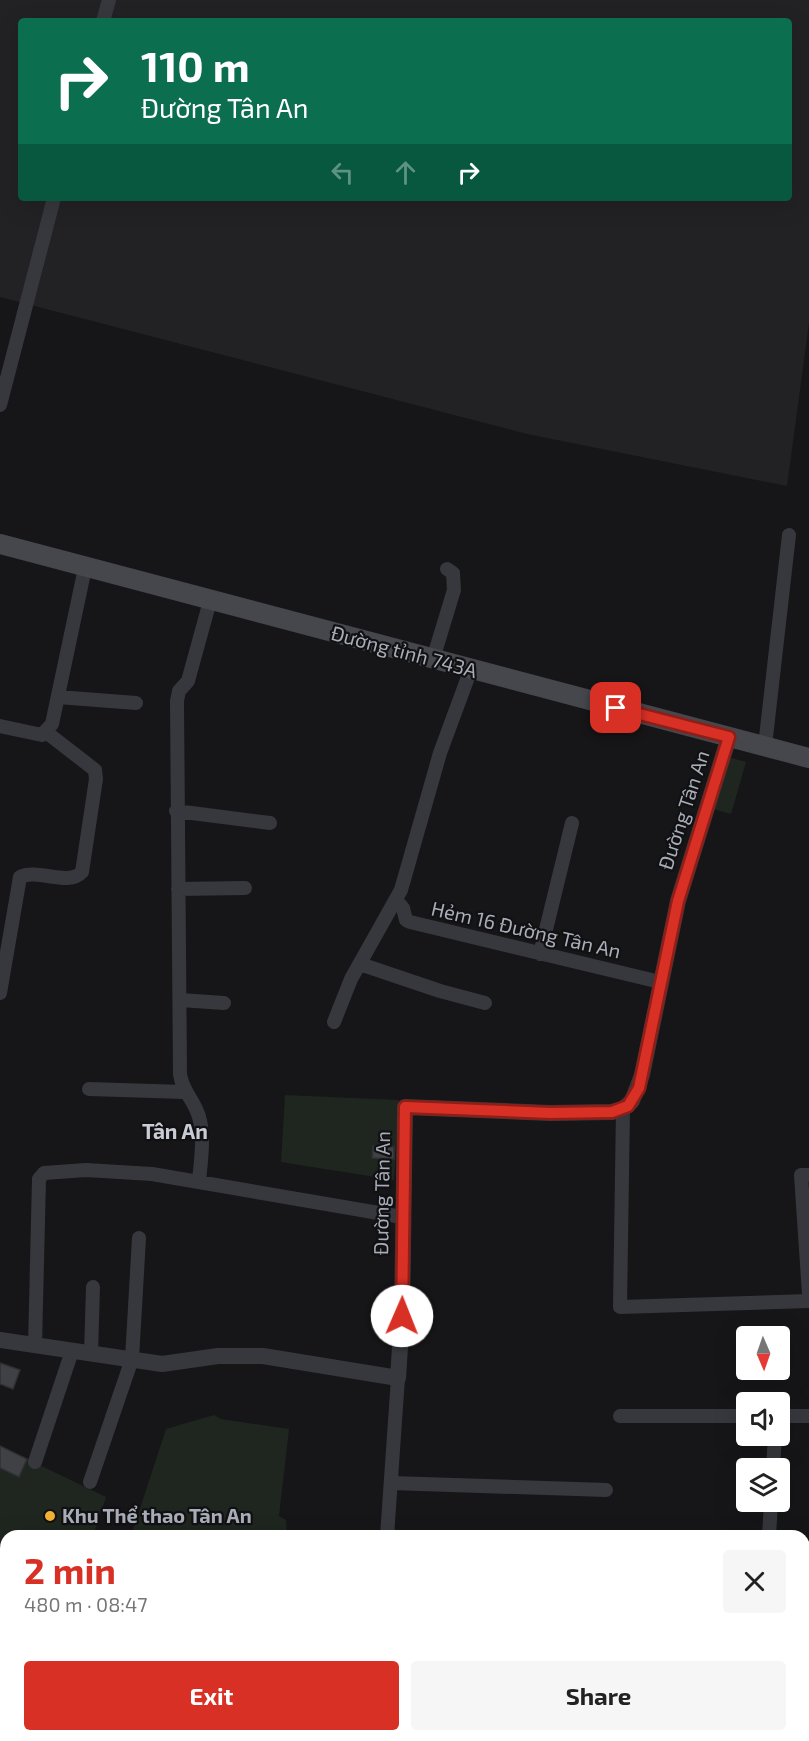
<!DOCTYPE html>
<html lang="en">
<head>
<meta charset="utf-8">
<style>
  :root { --surface:#fff; --page:#f6f6f6; --text:#222; --muted:#767676; --accent:#d93025 }
  body { margin:0; font-family:"Exo 2",sans-serif; background:var(--page); color:var(--text); height:100vh; display:flex; flex-direction:column; font-size:22px; white-space:nowrap }
  * { box-sizing:border-box; margin:0 }
  p { font-size:20px; color:var(--muted) }
  .icon { flex:none; width:33px; height:33px; fill:none; stroke:currentColor; stroke-width:2; stroke-linecap:round; stroke-linejoin:round }
  .map { position:relative; flex:1; overflow:hidden }
  .panel { position:absolute; left:0px; top:1530px; width:810px; height:212px; display:flex; flex-direction:column; background:var(--surface); border-radius:18px 18px 0 0; box-shadow:0 6px 24px #0002 }
  .panel>* { flex:none }
  .hud { position:absolute; left:18px; top:18px; width:774px; height:183px; border-radius:6px; box-shadow:0 6px 24px #0002; background:#0b6e4f; color:#fff; overflow:hidden }
  .needle { width:39px; rotate:178deg }
  .fabs { position:absolute; left:736px; top:1326px; display:grid; gap:12px }
  .fabs a { display:grid; place-items:center; width:54px; height:54px; border-radius:6px; background:var(--surface); box-shadow:0 6px 24px #0002; font-size:30px }
  .pin { position:absolute; display:grid; place-items:center; width:51px; height:51px; color:#fff; margin:-26px; border-radius:12px; box-shadow:0 3px 9px #0006 }
  .me { position:absolute; width:66px; margin:-33px; rotate:1deg; stroke-linejoin:round; filter:drop-shadow(0 0 4px #0008) }
  .turn { display:flex; align-items:center; gap:21px; height:126px; padding:0 24px; font-size:27px }
  .turn .icon { width:78px; height:78px; stroke-width:2.5 }
  .turn b { display:block; font-size:42px; line-height:51px }
  .lanes { display:flex; align-items:center; height:57px; padding:0 24px; background:#0003; justify-content:center; gap:30px; direction:ltr }
  .lanes .off { opacity:.35 }
  .round { display:grid; place-items:center; flex:none; width:63px; height:63px; border-radius:6px; background:var(--page) }
  .overview { display:flex; align-items:center; justify-content:space-between; height:102px; padding:0 24px }
  h1 { font-size:36px; font-weight:700; line-height:45px; color:var(--accent) }
  .cta { display:flex; gap:12px; margin-top:auto; padding:12px 24px }
  .cta a { flex:1; height:69px; border-radius:6px; background:var(--accent); color:#fff; font-size:24px; font-weight:700; line-height:69px; text-align:center }
  .cta a+a { background:var(--page); color:var(--text) }
  .map>svg:first-child { display:block }
</style>
</head>
<body>
<div class="map">
<svg width="809" height="1741" viewBox="0 0 809 1741">
  <rect width="100%" height="100%" fill="#161618"/>
  <path fill="#222225" fill-rule="evenodd" d="M0,0H809V323L787,486L527,434L0,297ZM21,21H789V198H21Z"/>
  <path fill="#1e261f" d="M728,757L746,762L731,814L713,809Z
    M285,1095L399,1100L394,1180L281,1162Z
    M214,1415L221,1419L289,1429L279,1516L286,1520L287,1536H131L166,1429Z
    M0,1446L106,1497L93,1536H6V1604L0,1602Z"/>
  <path fill="#404145" stroke="#303034" stroke-width="1.5" d="M373,1146L394,1147V1159L372,1158Z
    M0,1363L20,1370L13,1389L0,1384Z
    M0,1446L27,1459L19,1477L0,1468Z"/>
  <g fill="none" stroke-linecap="round" stroke-linejoin="round">
    <path stroke="#37383d" stroke-width="14" d="M103,21L109,0
      M0,405L54,198
      M433,659L454,590L453,573L447,569
      M58,697L136,703
      M0,726L42,735L52,724L85,568
      M765,746L789,535
      M176,811L270,823
      M178,889L245,888
      M396,900L403,908L406,920L410,922L660,982
      M540,954L572,823
      M360,964L440,991L485,1003
      M0,993L20,877C38,868 68,887 82,872L96,779L95,770L46,732
      M180,1000L224,1003
      M334,1022L351,979L401,890L440,753L471,669
      M89,1089L184,1092
      M623,1109L620,1307L809,1301
      M809,1175H801L809,1294
      M199,1181C201,1160 206,1129 196,1109C190,1096 182,1089 180,1074L177,701L179,691L188,681L210,601
      M35,1346L39,1179L44,1173L86,1170L152,1174L402,1217
      M91,1354L93,1287
      M620,1416H747
      M780,1416H809
      M35,1462L72,1351
      M773,1468L775,1436
      M90,1482L132,1359L139,1238
      M391,1483L606,1490
      M387,1536L398,1378
      M769,1536L771,1502
      M804,1552H809"/>
    <path stroke="#37383d" stroke-width="16" d="M0,1340L162,1364L218,1356H263L398,1378L402,1316L405,1107L550,1113L612,1112L623,1109L632,1101L642,1075L678,901L729,737"/>
    <path stroke="#45474d" stroke-width="20" d="M0,544L809,758"/>
  </g>
  <g fill="none" stroke-linecap="round" stroke-linejoin="round">
    <defs>
      <path id="route" d="M402,1316L405,1107L550,1113L612,1112L628,1106L639,1088L678,901L729,737L616,708"/>
    </defs>
    <use href="#route" stroke="#8d1f18" stroke-width="15"/>
    <use href="#route" stroke="#d93025" stroke-width="10"/>
  </g>
  <circle fill="#f2b134" stroke="#111113" stroke-width="2" cx="50" cy="1516" r="6"/>
  <g text-anchor="middle" stroke-width="4.5" stroke-linejoin="round" paint-order="stroke">
    <g font-size="20" fill="#a8adb8" stroke="#111113">
      <text transform="translate(404 652) rotate(15)" y="7">Đường tỉnh 743A</text>
      <text transform="translate(684 810) rotate(-72)" y="7">Đường Tân An</text>
      <text transform="translate(526 930) rotate(13)" y="7">Hẻm 16 Đường Tân An</text>
      <text transform="translate(382 1193) rotate(-89)" y="7">Đường Tân An</text>
    </g>
    <g font-size="20" font-weight="bold" fill="#a8adb8" stroke="#111113" text-anchor="start">
      <text x="62" y="1523">Khu Thể thao Tân An</text>
    </g>
    <g font-size="21" font-weight="bold" fill="#c9ccd4" stroke="#111113">
      <text x="175" y="1139">Tân An</text>
    </g>
  </g>
</svg>
<div class="fabs">
<a><svg class="needle" viewBox="-14 -14 28 28"><path d="M0-13l5 13h-10z" fill="#e53935"/><path d="M0 13l5-13h-10z" fill="#767676"/></svg></a>
<a><svg class="icon" aria-label="sound" viewBox="0 0 24 24"><path d="M4 9h4l5-4v14l-5-4H4zM17 9q2 3 0 6"/></svg></a>
<a><svg class="icon" aria-label="layers" viewBox="0 0 24 24"><path d="M12 4l9 5-9 5-9-5zM3 14l9 5 9-5"/></svg></a>
</div>
<div class="pin" style="left:616px;top:708px;background:#d93025"><svg class="icon" aria-label="arrive" viewBox="0 0 24 24"><path d="M6 21V4h12l-3 4 3 4H6"/></svg></div>
<svg class="me" style="left:402px;top:1316px" viewBox="-20 -20 40 40"><circle r="19" fill="#fff"/><path d="M0-13L10 11 0 6-10 11z" fill="#d93025"/></svg>
<div class="hud">
<div class="turn"><svg class="icon" aria-label="right" viewBox="0 0 24 24"><path d="M7 20v-9h11M14 6l5 5-5 5"/></svg><div><b>110 m</b>Đường Tân An</div></div>
<div class="lanes"><svg class="icon off" aria-label="left" viewBox="0 0 24 24"><path d="M17 20v-9H6M10 6l-5 5 5 5"/></svg><svg class="icon off" aria-label="ahead" viewBox="0 0 24 24"><path d="M12 20V5M6 11l6-6 6 6"/></svg><svg class="icon" aria-label="right" viewBox="0 0 24 24"><path d="M7 20v-9h11M14 6l5 5-5 5"/></svg></div>
</div>
<section class="panel">
<div class="overview"><div><h1>2 min</h1><p>480 m · 08:47</p></div><a class="round"><svg class="icon" aria-label="close" viewBox="0 0 24 24"><path d="M6 6l12 12M18 6L6 18"/></svg></a></div>
<div class="cta"><a>Exit</a><a>Share</a></div>
</section>
</div>
</body>
</html>
